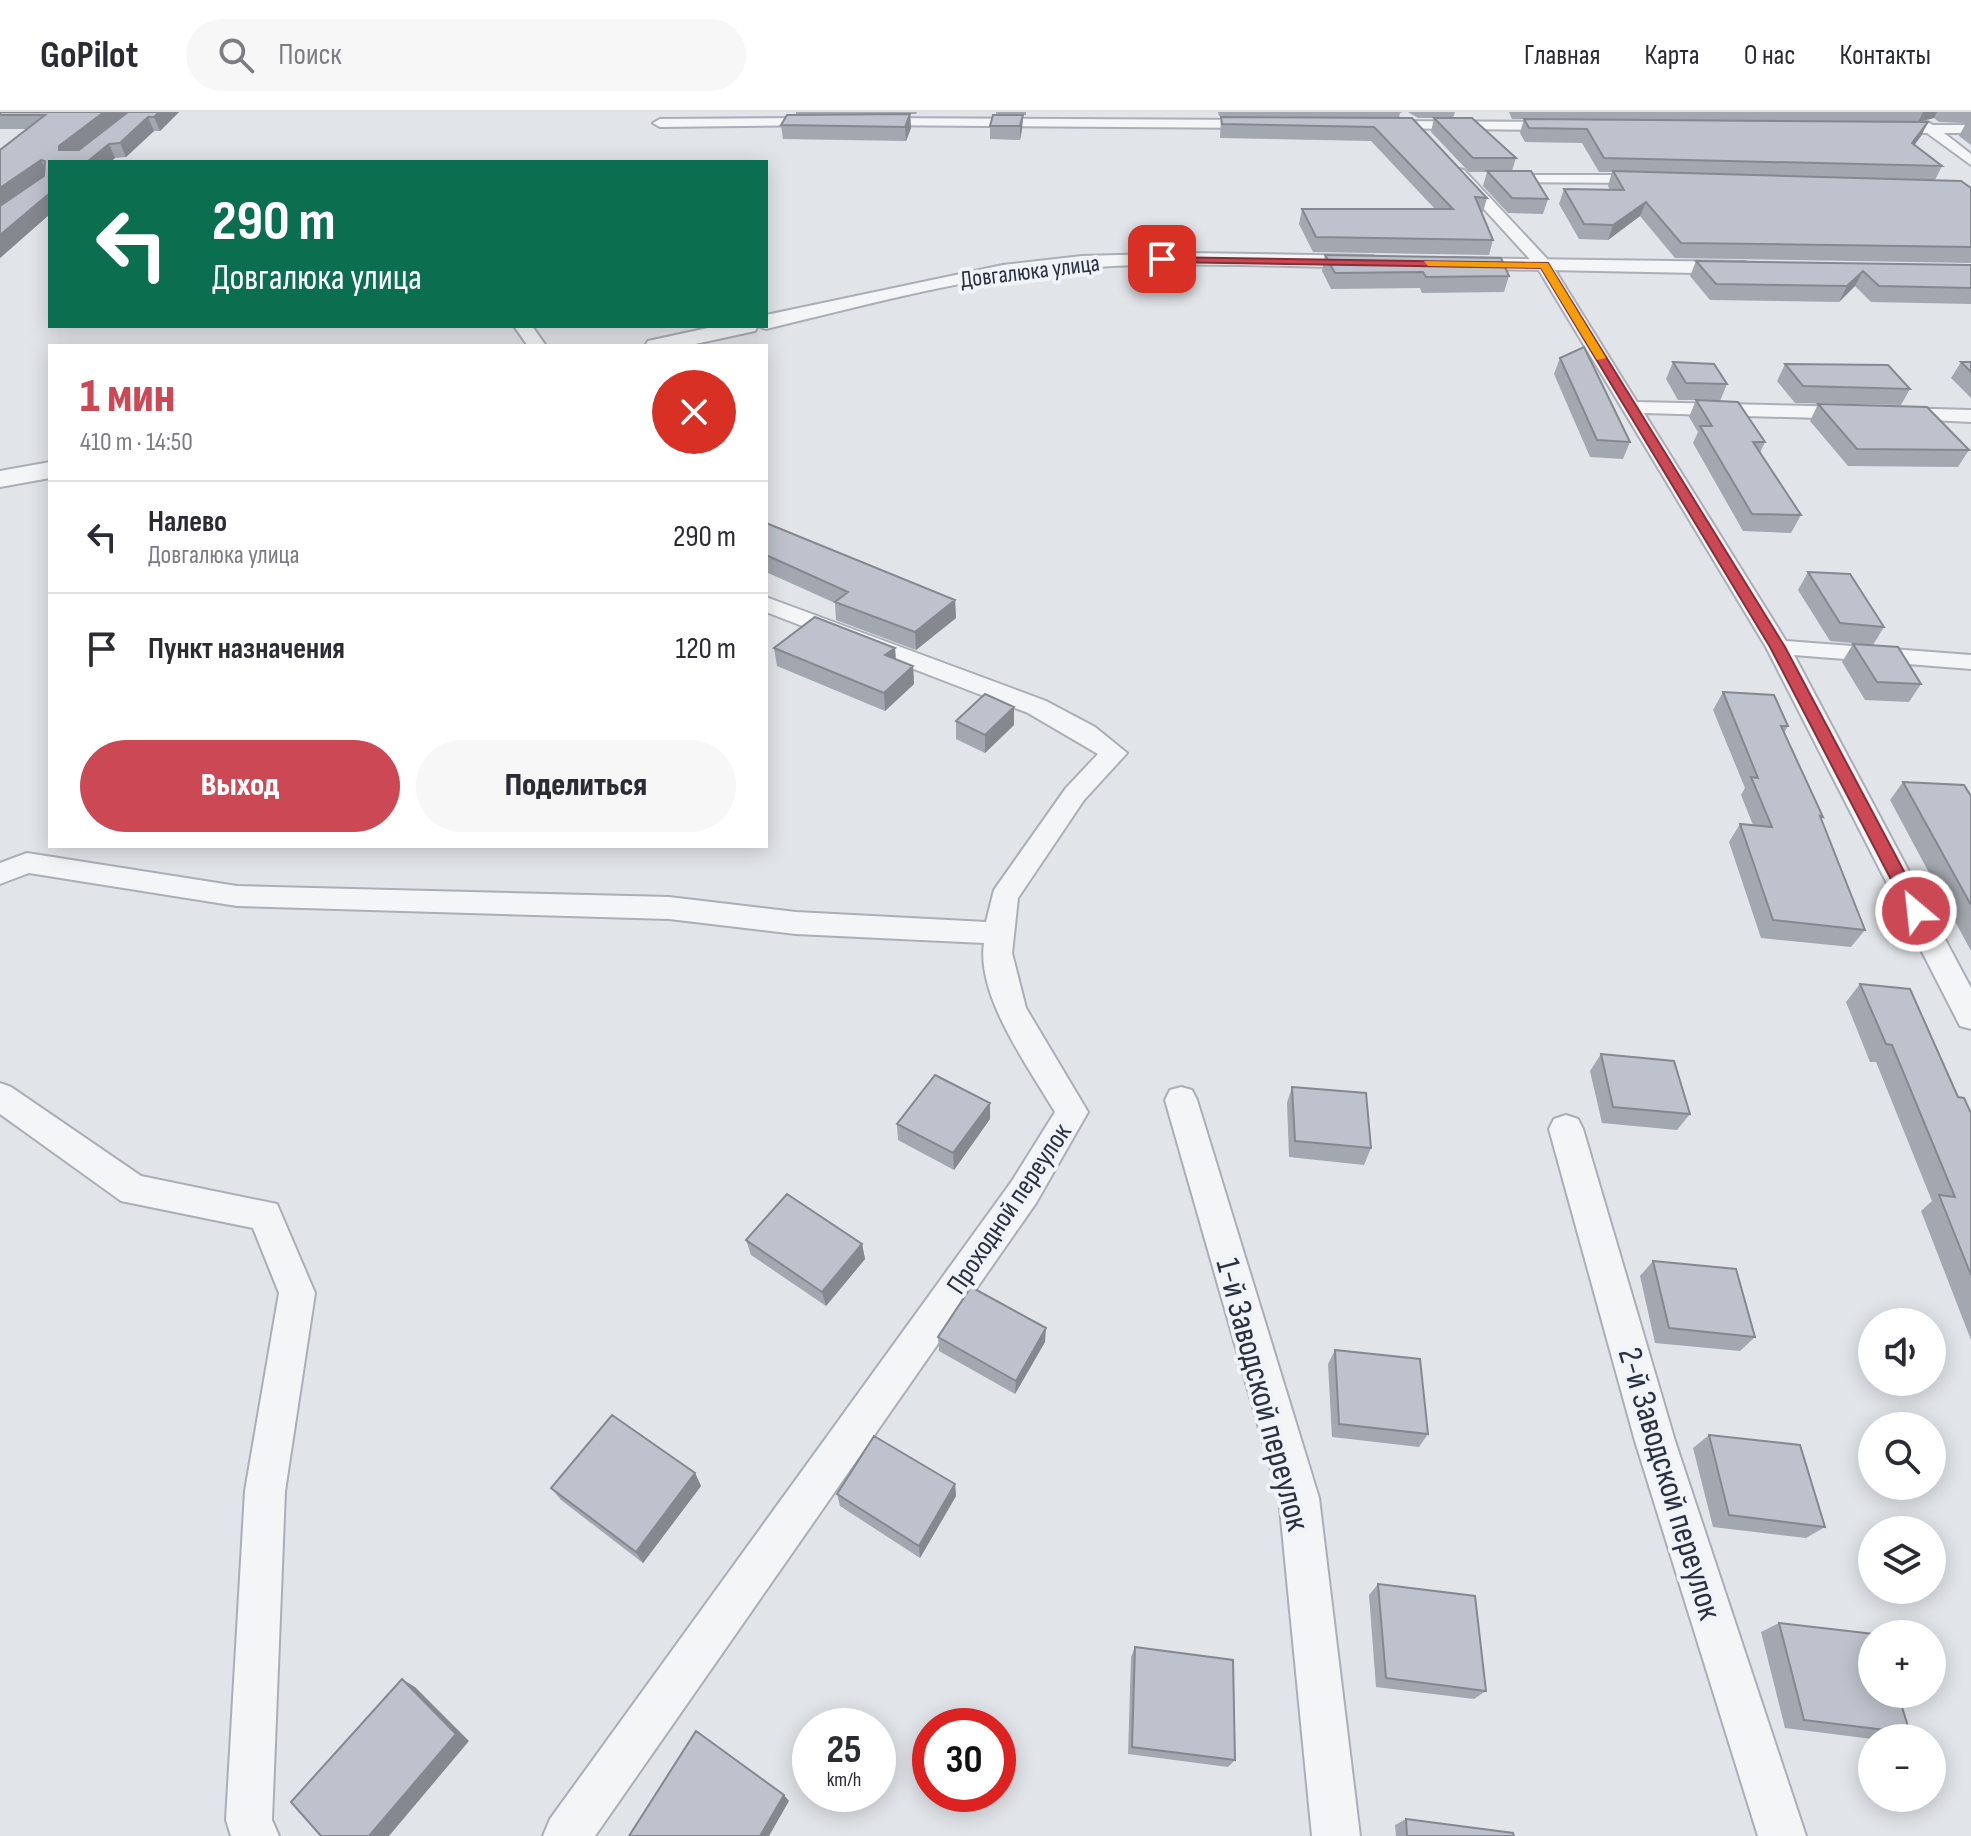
<!DOCTYPE html>
<html lang="ru">
<head>
<meta charset="utf-8">
<style>
  :root { --surface:#fff; --page:#f7f7f7; --text:#2b2b33; --muted:#7c7c81; --line:#e1e1e2; --accent:#cc4855 }
  body { margin:0; font-family:"Sofia Sans Condensed",sans-serif; background:var(--page); color:var(--text); height:100vh; display:flex; flex-direction:column; font-size:30px; white-space:nowrap }
  * { box-sizing:border-box; margin:0 }
  p { font-size:26px; color:var(--muted) }
  .icon { flex:none; width:44px; height:44px; fill:none; stroke:currentColor; stroke-width:2; stroke-linecap:round; stroke-linejoin:round }
  .map { position:relative; flex:1; overflow:hidden }
  .details { position:absolute; left:48px; top:232px; width:720px; height:504px; display:flex; flex-direction:column; background:var(--surface); border-radius:0px; box-shadow:0 4px 20px #0003 }
  .details>* { flex:none }
  .top-card { position:absolute; left:48px; top:48px; width:720px; height:168px; border-radius:0px; box-shadow:0 4px 20px #0003; background:#0b6e4f; color:#fff; overflow:hidden }
  .buttons { position:absolute; left:1858px; top:1196px; display:grid; gap:16px }
  .buttons a { display:grid; place-items:center; width:88px; height:88px; border-radius:50%; background:var(--surface); box-shadow:0 4px 20px #0003; font-size:40px }
  .speed { position:absolute; left:792px; top:1596px; display:flex; gap:16px; font-size:40px; font-weight:700; text-align:center }
  .speed>* { display:grid; place-content:center; width:104px; height:104px; border-radius:50%; background:var(--surface); box-shadow:0 4px 20px #0003; line-height:1 }
  .speed small { font-size:20px; font-weight:400 }
  .speed .limit { border:12px solid #d22; background:#fff; color:#111 }
  .pin { position:absolute; display:grid; place-items:center; width:68px; height:68px; color:#fff; margin:-34px; border-radius:16px; box-shadow:0 4px 12px #0006 }
  .me { position:absolute; width:88px; margin:-44px; rotate:332deg; stroke-linejoin:round; filter:drop-shadow(0 0 6px #0008) }
  .turn { display:flex; align-items:center; gap:28px; height:168px; padding:0 32px; font-size:36px }
  .turn .icon { width:104px; height:104px; stroke-width:2.5 }
  .turn b { display:block; font-size:56px; line-height:68px }
  .round { display:grid; place-items:center; flex:none; width:84px; height:84px; border-radius:42px; background:var(--page) }
  .headline { display:flex; align-items:center; justify-content:space-between; height:136px; padding:0 32px }
  h1 { font-size:48px; font-weight:800; line-height:60px; color:var(--accent) }
  .primary-button { display:flex; gap:16px; margin-top:auto; padding:16px 32px }
  .primary-button a { flex:1; height:92px; border-radius:48px; background:var(--accent); color:#fff; font-size:32px; font-weight:800; line-height:92px; text-align:center }
  .primary-button a+a { background:var(--page); color:var(--text) }
  ul { padding:0; list-style:none }
  li { display:flex; align-items:center; gap:24px; height:112px; padding:0 32px; border-top:2px solid var(--line) }
  li div { flex:1 }
  li b { display:block; font-size:30px }
  li em { font-style:normal }
  header { display:flex; align-items:center; gap:48px; box-sizing:border-box; height:112px; padding:0 40px; background:var(--surface); border-bottom:2px solid var(--line) }
  header strong { font-size:38px }
  nav { display:flex; gap:44px; margin-inline-start:auto; font-size:28px }
  .search { width:560px; height:72px; background:var(--page); display:flex; align-items:center; gap:20px; box-sizing:border-box; padding:0 28px; border-radius:44px; color:var(--muted); font-size:30px }
  .map>svg:first-child { display:block }
</style>
</head>
<body>
<header>
<strong>GoPilot</strong>
<div class="search"><svg class="icon" aria-label="search" viewBox="0 0 24 24"><circle cx="10" cy="10" r="6"/><path d="M15 15l6 6"/></svg>Поиск</div>
<nav><a>Главная</a><a>Карта</a><a>О нас</a><a>Контакты</a></nav>
</header>
<div class="map">
<svg width="1971" height="1724" viewBox="0 0 1971 1724">
  <rect width="100%" height="100%" fill="#e1e4e9"/>
  <g fill="none" stroke-linecap="round" stroke-linejoin="round">
    <defs>
      <path id="minor" d="M821,6L826,7V13L660,15L653,11L660,7Z
        M869,6L1261,8L1268,12L1261,16L864,13V7Z
        M1377,9L1561,10L1568,14L1561,18L1372,16V10Z
        M1925,9L1933,13H1971V21H1944L1971,42V53L1927,21H1885L1878,17C1891,8 1911,16 1925,9Z
        M1459,57L1464,58L1550,150L1637,290L1853,295L1862,301L1853,307L1644,301L1786,529L1971,543V557L1794,543L1971,876V917L1960,914L1766,535L1537,155L1454,64L1452,61Z
        M1497,63H1649L1656,67L1649,71L1492,70L1490,67Z
        M514,214H532L546,234H528Z
        M1897,296L1971,298V310L1890,306L1888,302Z
        M766,485L1046,589L1095,615L1127,641L1084,688L1018,786L1012,841L1026,896L1088,1000L1036,1091L595,1724H543L550,1707L1012,1069L1055,1000C1029,956 976,884 984,831L796,822L669,807L237,794L29,761L0,772V751L27,741L237,774L669,785L796,800L986,810L994,778L1066,676L1098,642L1028,601L766,500Z
        M0,971L11,975L141,1064L277,1092L315,1181L285,1379L272,1708L279,1724H231L226,1708L245,1379L279,1181L253,1116L121,1089L0,1002Z
        M1181,975L1192,978L1197,988L1319,1386L1360,1724H1312L1279,1386L1165,988L1170,978Z
        M1566,1003L1578,1007L1583,1017L1675,1329L1806,1724H1758L1635,1329L1549,1017L1554,1007Z"/>
      <path id="tertiary" d="M1191,141L1373,144L1383,150L1373,156C1264,154 1154,148 1045,159C951,169 858,195 766,217L758,214H766V203L1003,153L1082,144Z
        M1451,146L1745,150L1755,156L1745,162L1444,156L1441,152Z
        M717,214H758L755,219L686,234H645L648,229Z
        M50,350V366L0,375V359Z"/>
    </defs>
    <use href="#minor" stroke="#aaaeb7" stroke-width="4"/>
    <use href="#tertiary" stroke="#aaaeb7" stroke-width="4"/>
    <use href="#minor" fill="#f3f5f7" fill-rule="evenodd"/>
    <use href="#tertiary" fill="#f3f5f7" fill-rule="evenodd"/>
  </g>
  <path fill="#a3a7af" d="M0,0H179L160,19H154L126,45L115,46L110,50H50V102L0,146V38L27,17H0Z
    M796,0H917L916,2L796,3Z
    M996,0H1026V3H996Z
    M1218,0H1403L1400,1L1399,6L1219,4Z
    M1408,0H1455L1453,6H1418Z
    M1509,0H1971V33L1959,24L1966,11L1939,10L1934,6L1918,10H1928L1921,24L1914,33L1942,54L1935,68L1971,76V151L1675,146L1640,104L1608,128L1579,127L1559,92L1564,77L1610,78L1608,74L1612,60H1599L1582,31L1525,30L1520,21L1524,7L1693,8L1512,7Z
    M910,2L911,16L906,29L783,27L781,13Z
    M1023,3L1022,17L1020,28L990,27V14Z
    M1221,5L1412,6L1487,86L1483,100H1481L1493,128L1489,143L1313,140L1299,112L1302,97H1435L1371,29L1220,26Z
    M1434,6L1516,46L1512,59L1548,87L1543,102L1508,101L1483,74L1487,60H1469L1431,20Z
    M1325,143L1509,164L1504,180L1422,181L1420,176L1331,177L1322,159Z
    M1696,149L1971,153V192L1871,190L1855,174L1839,190L1710,188L1690,164Z
    M1560,246L1630,330L1623,347L1590,345L1554,262Z
    M1673,250L1727,272L1720,289L1765,330L1760,341L1801,403L1791,421L1743,419L1693,331L1698,320L1689,305L1696,288H1678L1666,267Z
    M1961,250H1971V286L1951,266Z
    M1785,252L1910,277L1901,293L1795,291L1777,269Z
    M1818,292L1969,338L1958,355L1848,354L1810,309Z
    M766,411L955,488L956,506L916,538L836,508L835,491L766,460Z
    M1808,460L1884,515L1873,533L1830,529L1798,478Z
    M1853,532L1921,572L1909,590L1865,588L1842,550Z
    M774,536H895L896,548L913,554L914,572L885,599L777,554Z
    M1723,580L1788,614L1784,621L1823,705L1821,707L1865,818L1851,835L1761,826L1729,730L1740,712L1753,713L1741,683L1745,676L1713,598Z
    M1014,595V613L985,641L956,627V609Z
    M1903,670L1971,684V839L1890,688Z
    M1860,872L1971,1001V1228L1921,1099L1932,1089L1876,950H1870L1846,890Z
    M1601,942L1690,1002L1677,1018L1602,1011L1590,959Z
    M1292,975L1371,1036L1364,1053L1289,1045L1287,991Z
    M990,1007L954,1058L898,1028L897,1012Z
    M746,1128L862,1132L865,1147L826,1194L751,1143Z
    M1653,1149L1755,1225L1740,1239L1655,1231L1640,1164Z
    M938,1225L1045,1230L1015,1282L939,1239Z
    M1335,1238L1428,1322L1419,1335L1332,1325L1328,1252Z
    M1709,1323L1825,1415L1806,1426L1713,1415L1693,1336Z
    M695,1361L701,1374L643,1451L561,1388L551,1376Z
    M955,1372L956,1384L920,1446L840,1394L837,1382Z
    M1378,1472L1486,1579L1474,1587L1376,1575L1369,1483Z
    M1779,1511L1910,1621L1895,1626L1872,1627L1785,1616L1761,1520Z
    M1135,1535L1235,1648L1228,1655L1128,1642L1131,1545Z
    M1406,1707L1514,1724H1396L1395,1713Z"/>
  <path fill="#85888f" d="M104,0H127L66,48L59,38V34Z
    M159,0H179L160,19L154,5Z
    M1923,0H1937L1934,6L1918,10Z
    M910,2L911,16L906,29L905,15Z
    M1023,3L1022,17L1020,28V14Z
    M148,5L154,19L126,45L120,31Z
    M1928,10L1921,24L1905,46L1912,31Z
    M109,32L115,46L110,50H87Z
    M41,48L48,63L0,96V76Z
    M50,81V102L0,146V123Z
    M1646,90L1640,104L1608,128L1613,113Z
    M1863,159L1855,174L1839,190L1847,174Z
    M955,488L956,506L916,538L915,520Z
    M895,536L896,554L885,543Z
    M913,554L914,572L885,599L884,581Z
    M1014,595V613L985,641V623Z
    M990,991V1007L954,1058L953,1041Z
    M862,1132L865,1147L826,1194L822,1180Z
    M1046,1216L1045,1230L1015,1282L1016,1269Z
    M695,1361L701,1374L643,1451L636,1440Z
    M955,1372L956,1384L920,1446L919,1434Z
    M402,1567L415,1575L469,1629L389,1724H369Z
    M784,1683L789,1689L769,1724H760Z"/>
  <path fill="#bec2cc" stroke="#85888f" stroke-width="2" d="M0,0H104L59,34V38H79L128,0H159L154,5H148L120,31L109,32L87,50H50V81L0,123V94L44,64L45,49L41,48L0,76V38L45,3H0Z
    M910,2L905,15L781,13L787,3Z
    M993,3H1023L1020,14H990Z
    M1221,5L1412,6L1487,86L1475,85L1493,128L1316,125L1302,97H1453L1374,15L1222,12Z
    M1434,6H1472L1516,46H1473Z
    M1524,7L1928,10L1912,31L1942,54L1604,46L1587,17L1529,16Z
    M1487,59H1531L1548,87L1512,86Z
    M1613,59L1961,69L1971,76V135L1681,131L1646,90L1613,113L1584,112L1564,77L1624,78Z
    M1325,143L1501,146L1509,164L1426,165L1423,160L1335,161Z
    M1696,149L1971,153V176L1879,174L1863,159L1847,174L1716,172Z
    M1584,235L1630,330L1597,328L1560,246Z
    M1673,250L1714,252L1727,272L1686,271Z
    M1961,250H1971V260Z
    M1785,252L1888,253L1910,277L1803,274Z
    M1696,288L1738,290L1765,330H1753L1801,403L1752,402L1700,314H1712Z
    M1818,292L1927,295L1969,338L1857,337Z
    M766,411L955,488L915,520L835,490L848,480L766,443Z
    M1808,460L1850,462L1884,515L1840,511Z
    M815,505L895,536L885,543L913,554L884,581L774,536Z
    M1853,532L1898,535L1921,572L1877,570Z
    M1723,580L1774,583L1788,614H1781L1823,705L1820,704L1865,818L1773,808L1740,712L1772,715L1751,665L1758,666Z
    M985,582L1014,595L985,623L956,609Z
    M1903,670L1964,673L1971,684V793Z
    M1860,872L1910,877L1958,985L1964,986L1971,1001V1163L1939,1083L1955,1085L1892,933L1886,932Z
    M1601,942L1674,949L1690,1002L1613,995Z
    M935,963L990,991L953,1041L897,1012Z
    M1292,975L1366,981L1371,1036L1295,1029Z
    M787,1082L862,1132L822,1180L746,1128Z
    M1653,1149L1736,1157L1755,1225L1669,1216Z
    M971,1175L1046,1216L1016,1269L938,1225Z
    M1335,1238L1420,1247L1428,1322L1339,1312Z
    M612,1303L695,1361L636,1440L551,1376Z
    M1709,1323L1800,1333L1825,1415L1729,1403Z
    M874,1324L955,1372L919,1434L837,1382Z
    M1378,1472L1475,1484L1486,1579L1386,1566Z
    M1779,1511L1874,1522H1872V1582H1898L1910,1621L1804,1608Z
    M1135,1535L1233,1548L1235,1648L1132,1635Z
    M402,1567L456,1622L369,1724H321L291,1690Z
    M696,1619L784,1683L760,1724H629Z
    M1406,1707L1513,1721L1514,1724H1407Z"/>
  <path fill="#cc4855" stroke="#852f37" stroke-width="2" d="M1159,145L1548,151L1785,535L1925,799L1922,804H1910L1770,535L1541,156L1162,150Z"/>
  <path fill="#f59e0b" d="M1424,149L1548,151L1606,246L1597,248L1541,156L1428,154Z"/>
  <g text-anchor="middle" stroke-width="8" stroke-linejoin="round" paint-order="stroke">
    <g font-size="24" fill="#293141" stroke="#f0f3f7">
      <text transform="translate(1030 159) rotate(-7)" y="8">Довгалюка улица</text>
    </g>
    <g font-size="28" fill="#293141" stroke="#f0f3f7">
      <text transform="translate(1008 1096) rotate(-56)" y="10">Проходной переулок</text>
    </g>
    <g font-size="34" fill="#293141" stroke="#f0f3f7">
      <text transform="translate(1264 1282) rotate(75)" y="12">1-й Заводской переулок</text>
      <text transform="translate(1671 1371) rotate(73)" y="12">2-й Заводской переулок</text>
    </g>
  </g>
</svg>
<div class="buttons">
<a><svg class="icon" aria-label="sound" viewBox="0 0 24 24"><path d="M4 9h4l5-4v14l-5-4H4zM17 9q2 3 0 6"/></svg></a>
<a><svg class="icon" aria-label="search" viewBox="0 0 24 24"><circle cx="10" cy="10" r="6"/><path d="M15 15l6 6"/></svg></a>
<a><svg class="icon" aria-label="layers" viewBox="0 0 24 24"><path d="M12 4l9 5-9 5-9-5zM3 14l9 5 9-5"/></svg></a>
<a>+</a>
<a>−</a>
</div>
<div class="speed"><div>25<small>km/h</small></div><div class="limit">30</div></div>
<div class="pin" style="left:1162px;top:147px;background:#d93025"><svg class="icon" aria-label="arrive" viewBox="0 0 24 24"><path d="M6 21V4h12l-3 4 3 4H6"/></svg></div>
<svg class="me" style="left:1916px;top:799px" viewBox="-20 -20 40 40"><circle r="17" fill="#cc4855" stroke="#fff" stroke-width="3"/><path d="M0-11L8 9 0 5-8 9z" fill="#fff"/></svg>
<div class="top-card">
<div class="turn"><svg class="icon" aria-label="left" viewBox="0 0 24 24"><path d="M17 20v-9H6M10 6l-5 5 5 5"/></svg><div><b>290 m</b>Довгалюка улица</div></div>
</div>
<section class="details">
<div class="headline"><div><h1>1 мин</h1><p>410 m · 14:50</p></div><a class="round" style="background:#d93025;color:#fff"><svg class="icon" aria-label="close" viewBox="0 0 24 24"><path d="M6 6l12 12M18 6L6 18"/></svg></a></div>
<ul>
<li><svg class="icon" aria-label="left" viewBox="0 0 24 24"><path d="M17 20v-9H6M10 6l-5 5 5 5"/></svg><div><b>Налево</b><p>Довгалюка улица</p></div><em>290 m</em></li>
<li><svg class="icon" aria-label="arrive" viewBox="0 0 24 24"><path d="M6 21V4h12l-3 4 3 4H6"/></svg><div><b>Пункт назначения</b></div><em>120 m</em></li>
</ul>
<div class="primary-button"><a>Выход</a><a>Поделиться</a></div>
</section>
</div>
</body>
</html>
